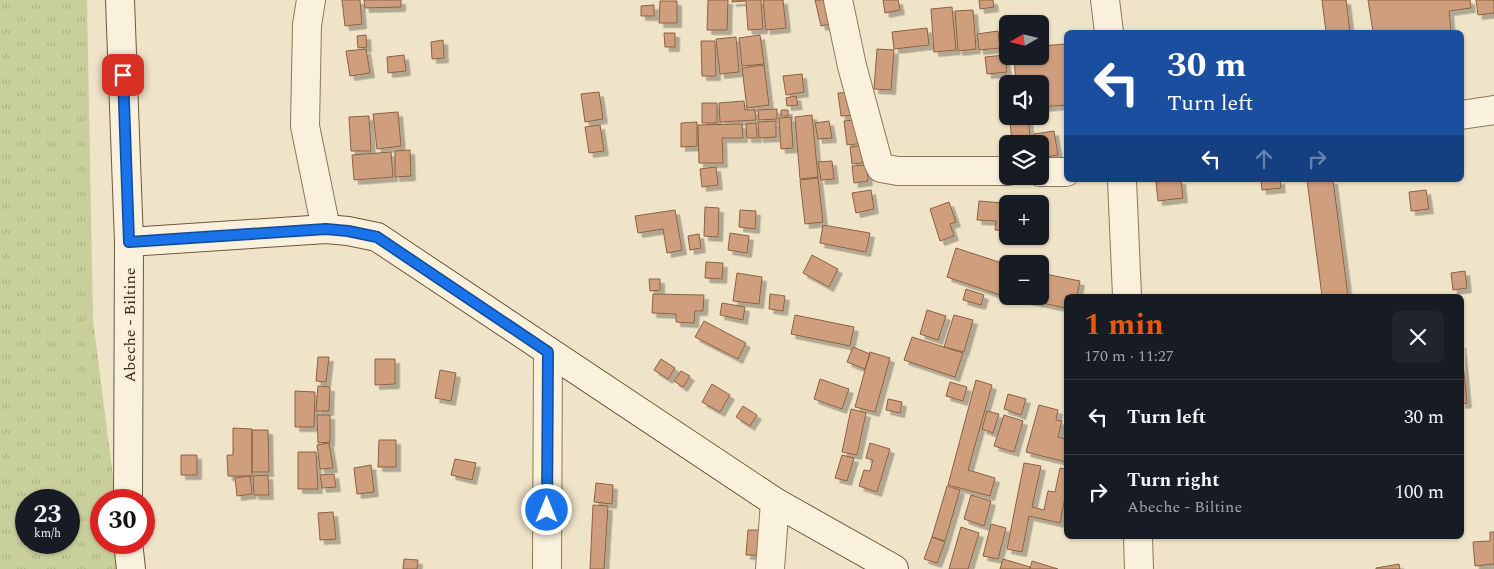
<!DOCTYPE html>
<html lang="en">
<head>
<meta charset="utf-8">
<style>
  :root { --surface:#171b24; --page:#20242c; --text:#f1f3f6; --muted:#9ea1a6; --line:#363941; --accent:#ea580c }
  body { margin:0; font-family:Spectral,serif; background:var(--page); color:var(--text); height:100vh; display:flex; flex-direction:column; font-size:19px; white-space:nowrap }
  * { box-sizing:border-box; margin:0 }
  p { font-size:16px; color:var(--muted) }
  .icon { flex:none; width:28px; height:28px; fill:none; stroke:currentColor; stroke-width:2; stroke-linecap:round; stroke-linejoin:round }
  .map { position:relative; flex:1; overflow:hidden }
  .details { position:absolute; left:1064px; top:294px; width:400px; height:245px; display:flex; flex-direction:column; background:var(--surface); border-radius:8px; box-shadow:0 1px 4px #0004 }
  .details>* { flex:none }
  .top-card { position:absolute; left:1064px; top:30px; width:400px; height:152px; border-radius:8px; box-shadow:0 1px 4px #0004; background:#1a4fa0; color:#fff; overflow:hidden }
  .needle { width:32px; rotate:262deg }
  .tools { position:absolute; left:999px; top:15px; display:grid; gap:10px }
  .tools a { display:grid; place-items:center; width:50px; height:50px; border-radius:8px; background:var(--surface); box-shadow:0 1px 4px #0004; font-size:25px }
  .speed { position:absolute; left:15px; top:489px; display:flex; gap:10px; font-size:25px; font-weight:700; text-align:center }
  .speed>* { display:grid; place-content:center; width:65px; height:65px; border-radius:50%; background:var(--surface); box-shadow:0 1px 4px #0004; line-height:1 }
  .speed small { font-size:12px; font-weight:400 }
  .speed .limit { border:8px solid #d22; background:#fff; color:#111 }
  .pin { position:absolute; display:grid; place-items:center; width:42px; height:42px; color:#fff; margin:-21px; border-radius:10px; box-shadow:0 2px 8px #0006 }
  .me { position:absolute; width:55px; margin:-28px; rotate:0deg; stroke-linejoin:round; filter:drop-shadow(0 0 4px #0008) }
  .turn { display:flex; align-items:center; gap:18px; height:105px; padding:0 20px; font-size:22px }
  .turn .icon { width:65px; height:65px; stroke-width:2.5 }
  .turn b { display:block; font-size:35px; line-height:42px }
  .lanes { display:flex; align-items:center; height:48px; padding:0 20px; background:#0003; justify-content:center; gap:25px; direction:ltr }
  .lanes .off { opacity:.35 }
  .round { display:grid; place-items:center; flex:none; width:52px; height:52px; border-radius:8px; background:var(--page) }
  .headline { display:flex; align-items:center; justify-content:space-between; height:85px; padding:0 20px }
  h1 { font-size:30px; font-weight:700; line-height:38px; color:var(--accent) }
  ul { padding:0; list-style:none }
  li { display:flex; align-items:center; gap:15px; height:75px; padding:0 20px; border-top:1px solid var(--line) }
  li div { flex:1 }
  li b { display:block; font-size:19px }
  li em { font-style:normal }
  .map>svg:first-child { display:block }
</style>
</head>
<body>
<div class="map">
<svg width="1494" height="569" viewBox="0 0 1494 569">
  <defs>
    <pattern id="grass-tufts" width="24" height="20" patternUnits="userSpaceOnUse" patternTransform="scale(1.25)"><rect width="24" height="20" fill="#c9cf9b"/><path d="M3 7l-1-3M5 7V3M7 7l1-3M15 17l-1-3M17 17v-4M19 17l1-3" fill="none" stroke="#aeb285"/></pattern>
    <filter id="shadow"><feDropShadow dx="4.5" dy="4.5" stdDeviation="0" flood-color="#0004"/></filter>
  </defs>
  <rect width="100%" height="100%" fill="#f0e4c8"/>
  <path fill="url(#grass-tufts)" fill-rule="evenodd" d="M0,0H87L93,320L116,500H101V542L122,543L125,569H0ZM26,500H69V542H26Z"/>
  <path fill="#cf9f7d" stroke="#8d5f41" filter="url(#shadow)" d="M342,0H360L362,24L345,26Z
    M364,0H401V7L365,8Z
    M708,0H728L727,30H707Z
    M732,0H761L763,29L748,30L746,1L732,2Z
    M763,0H783L786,28L766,30Z
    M815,0H834L839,22L821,26Z
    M883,0H898L900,10L885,13Z
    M979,0H993L994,7L980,9Z
    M1322,0H1346L1350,32H1326Z
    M1368,0H1470L1471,8L1449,11L1451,32H1373Z
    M1476,0H1494V13L1478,15Z
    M660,1H677V23H659Z
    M654,5V16H641V6Z
    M952,7L956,50L934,52L931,9Z
    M973,10L976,49L958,51L955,11Z
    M927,28L929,45L894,49L892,32Z
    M998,31L1000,48L979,50L977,34Z
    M664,33H675V47H665Z
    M366,35L367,47L358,48L357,36Z
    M760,35L764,64L742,66L739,38Z
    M736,37L739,72L720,74L716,39Z
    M443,40L444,58L432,59L431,42Z
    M701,41H715L716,76H702Z
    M1066,44V105L1040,107V84H1016L1014,56H1040V46Z
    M366,49L370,73L350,76L346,51Z
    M877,49L894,50L891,90L874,89Z
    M404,55L406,71L388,73L387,57Z
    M1005,55L1007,72L987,74L985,57Z
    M764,65L769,105L747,108L742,68Z
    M802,74L804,92L786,95L783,76Z
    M599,92L603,119L585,122L581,94Z
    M855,92L858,115L841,116L838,93Z
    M796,96L798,105L787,106L786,98Z
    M744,101L745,110H755L756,120L720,122L719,103Z
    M702,103H717V123H702Z
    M777,109V119L759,120L758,110Z
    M781,110H788V116H781Z
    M398,112L401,146L377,149L373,114Z
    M812,115L818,177L800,179L795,117Z
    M369,116L371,151H351L349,117Z
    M791,117L793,148L781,149L779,118Z
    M862,119L865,143L847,145L844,121Z
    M1028,119L1031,144H1012L1010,120Z
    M776,121V137L759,138L758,122Z
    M829,121L832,138L818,139L815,123Z
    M697,122V146L681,147V123Z
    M756,123L757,138H747L746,124Z
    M742,124L743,138H722L723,163H699L698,125Z
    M600,125L604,151L589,153L585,127Z
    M1054,131L1058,155L1040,158V144H1035L1034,134Z
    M866,145L869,162L852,164L850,147Z
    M410,150L411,176L395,177V151Z
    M391,152L393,177L354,180L352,155Z
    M832,161L834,179L821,180L818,162Z
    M867,165L868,181L854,183L852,166Z
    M716,167L718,185L702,187L700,169Z
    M818,178L823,222L805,224L800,180Z
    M1181,180L1183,198L1158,201L1156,182Z
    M1261,180H1280L1281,188L1262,190Z
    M1307,180H1333L1348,296H1322Z
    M871,190L874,209L856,213L852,193Z
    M1426,190L1429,209L1411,211L1409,192Z
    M979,201L1015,204H1008V231L995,230L996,221L977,220Z
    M949,202L956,222L950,224L954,236L940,241L930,209Z
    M705,207L719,208L718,237L704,236Z
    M675,210L682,250L667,253L663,229L638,233L635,216Z
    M740,210L756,211L755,229L739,227Z
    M823,225L870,233L866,252L820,243Z
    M730,233L749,236L747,253L728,250Z
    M699,234L701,248L690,250L688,236Z
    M956,248L1008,265V273L1000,295L947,277Z
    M812,255L838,269L829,287L803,273Z
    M706,262L723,263L722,279L705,278Z
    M1465,271L1467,288L1453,290L1451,273Z
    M737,273L762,277L759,304L733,301Z
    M1040,273L1080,281L1077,296H1066V308L1018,298L1019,296H1040Z
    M649,279H660V290L650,291Z
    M966,289L984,295L981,305L963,300Z
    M653,294L704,295L703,311H695L694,323L676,322V314L652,313Z
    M770,294L785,296L783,311L769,309Z
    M722,303L745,307L743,320L720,315Z
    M927,310L946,316L938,340L920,334Z
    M795,315L854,327L850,346L791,334Z
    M954,315L973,320L964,352L944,347Z
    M704,321L746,343L738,359L695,337Z
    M912,337L963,353L955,377L904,360Z
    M1461,343L1467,403L1461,404Z
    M853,347L870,354L865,369L847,362Z
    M870,352L890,358L875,412L855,407Z
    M318,357H329L326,382L316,381Z
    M375,359H395V384L375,385Z
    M661,359L675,368L668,379L654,370Z
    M440,370L456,373L451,401L435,398Z
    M681,371L690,376L683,387L674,381Z
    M820,379L849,389L842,409L814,399Z
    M976,380L992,385L968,470L995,478L990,496L948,485Z
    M950,382L967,387L963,401L946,396Z
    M712,384L730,395L720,412L702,402Z
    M318,386L330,387L329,411H316Z
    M295,391L315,392L314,427H295Z
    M1008,394L1026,399L1021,415L1004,409Z
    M888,399L902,402L900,413L886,410Z
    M1039,405L1058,410L1056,420L1062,421L1058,437L1066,439V462L1026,452Z
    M743,406L757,415L750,426L736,417Z
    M851,409L866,413L857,455L842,452Z
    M987,411L999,414L993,433L982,429Z
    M317,415H330V442L318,443Z
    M1004,415L1023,421L1014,452L994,446Z
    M233,428L252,429V476H228L227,455H233Z
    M252,430H268L269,472H252Z
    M379,440H396V467H378Z
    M329,443L333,468L320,469L317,445Z
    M870,443L890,449L877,492L859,486L864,470L870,471L873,460L866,458Z
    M298,452H316L318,489H298Z
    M181,455H197V475H181Z
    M842,455L854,458L847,481L835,478Z
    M455,459L476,463L472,480L451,475Z
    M1024,463L1041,466L1032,507L1044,510L1048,491L1055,492L1060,468L1066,469V492L1060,523L1029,516L1022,552L1007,549Z
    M371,465L374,492L357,494L354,468Z
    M334,474L336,487L322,488L320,475Z
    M268,475L269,495H254L253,476Z
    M250,476L252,494L237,496L235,478Z
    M596,483L613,485L612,504L594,502Z
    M947,486L960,490L945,541L932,537Z
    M971,495L991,501L984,526L964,519Z
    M593,505L608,506L604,569H590Z
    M333,512L336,539L320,540L318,513Z
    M991,524L1006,528L998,559L983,556Z
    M961,527L979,533L968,569H949Z
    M748,530H764L763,555H746Z
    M1490,532H1494V564L1475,566L1473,542L1490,541Z
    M932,537L945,542L937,563L924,559Z
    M404,559L418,560L417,569H403Z
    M1003,559L1030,567L1029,569H1000Z
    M1032,561L1058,569H1030Z
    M1399,564L1400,569H1376V568Z"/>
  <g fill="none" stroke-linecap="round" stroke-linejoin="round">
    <defs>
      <path id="street" d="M311,0L307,25L305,126L326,229
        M838,0L852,66L878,162L881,168L898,171H1008
        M1105,0L1109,32
        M1461,115L1494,110
        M1040,172H1066
        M1122,180L1127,296
        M1138,536L1139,569
        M547,569L548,351
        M770,569L775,502"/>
      <path id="secondary" d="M120,0L129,242L128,500
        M129,242L326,229L348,231L377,237L775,502L894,569
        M128,542L131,569"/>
    </defs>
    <use href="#street" stroke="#8d765c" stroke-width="30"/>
    <use href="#secondary" stroke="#6f573f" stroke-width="30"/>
    <use href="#street" stroke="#faf1dc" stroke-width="28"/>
    <use href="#secondary" stroke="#faf1dc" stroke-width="28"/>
  </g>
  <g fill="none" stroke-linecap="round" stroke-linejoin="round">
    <defs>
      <path id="route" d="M123,75L129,242L326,229L348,231L377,237L548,352L547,510"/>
    </defs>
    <use href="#route" stroke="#114b97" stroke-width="12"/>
    <use href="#route" stroke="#1a73e8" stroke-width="9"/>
  </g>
  <g text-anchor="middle" stroke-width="4" stroke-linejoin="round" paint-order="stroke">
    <g font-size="16" fill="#3d2e20" stroke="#f7eed8">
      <text transform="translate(129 325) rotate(-90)" y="6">Abeche - Biltine</text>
    </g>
  </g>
</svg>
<div class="tools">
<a><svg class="needle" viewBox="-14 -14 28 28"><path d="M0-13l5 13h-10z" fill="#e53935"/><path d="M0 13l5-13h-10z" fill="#9ea1a6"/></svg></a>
<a><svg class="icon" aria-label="sound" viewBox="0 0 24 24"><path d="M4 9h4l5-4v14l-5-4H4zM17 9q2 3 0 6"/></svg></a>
<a><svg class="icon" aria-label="layers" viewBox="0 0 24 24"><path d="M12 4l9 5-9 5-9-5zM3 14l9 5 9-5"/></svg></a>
<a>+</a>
<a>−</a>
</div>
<div class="speed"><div>23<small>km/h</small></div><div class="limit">30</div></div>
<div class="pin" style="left:123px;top:75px;background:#d93025"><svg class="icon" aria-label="arrive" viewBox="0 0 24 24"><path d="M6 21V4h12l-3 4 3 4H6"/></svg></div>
<svg class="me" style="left:547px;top:510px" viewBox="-20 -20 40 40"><circle r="17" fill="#1a73e8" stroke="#fff" stroke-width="3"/><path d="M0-11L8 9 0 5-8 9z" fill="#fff"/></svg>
<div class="top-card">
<div class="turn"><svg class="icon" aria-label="left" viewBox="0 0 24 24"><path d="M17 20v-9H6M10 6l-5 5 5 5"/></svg><div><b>30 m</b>Turn left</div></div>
<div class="lanes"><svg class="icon" aria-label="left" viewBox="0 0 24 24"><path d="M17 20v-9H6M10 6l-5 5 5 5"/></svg><svg class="icon off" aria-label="ahead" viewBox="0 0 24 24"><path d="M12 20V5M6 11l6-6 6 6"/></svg><svg class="icon off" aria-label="right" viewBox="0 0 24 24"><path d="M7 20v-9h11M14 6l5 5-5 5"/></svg></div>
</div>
<section class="details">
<div class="headline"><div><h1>1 min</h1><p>170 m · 11:27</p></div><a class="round"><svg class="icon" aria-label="close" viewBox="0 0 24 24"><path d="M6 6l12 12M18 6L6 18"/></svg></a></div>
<ul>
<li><svg class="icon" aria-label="left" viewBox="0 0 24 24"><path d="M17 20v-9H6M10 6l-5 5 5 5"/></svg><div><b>Turn left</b></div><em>30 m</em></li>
<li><svg class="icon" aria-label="right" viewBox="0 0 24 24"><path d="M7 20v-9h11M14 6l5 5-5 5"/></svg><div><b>Turn right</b><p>Abeche - Biltine</p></div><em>100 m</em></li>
</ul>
</section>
</div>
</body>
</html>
